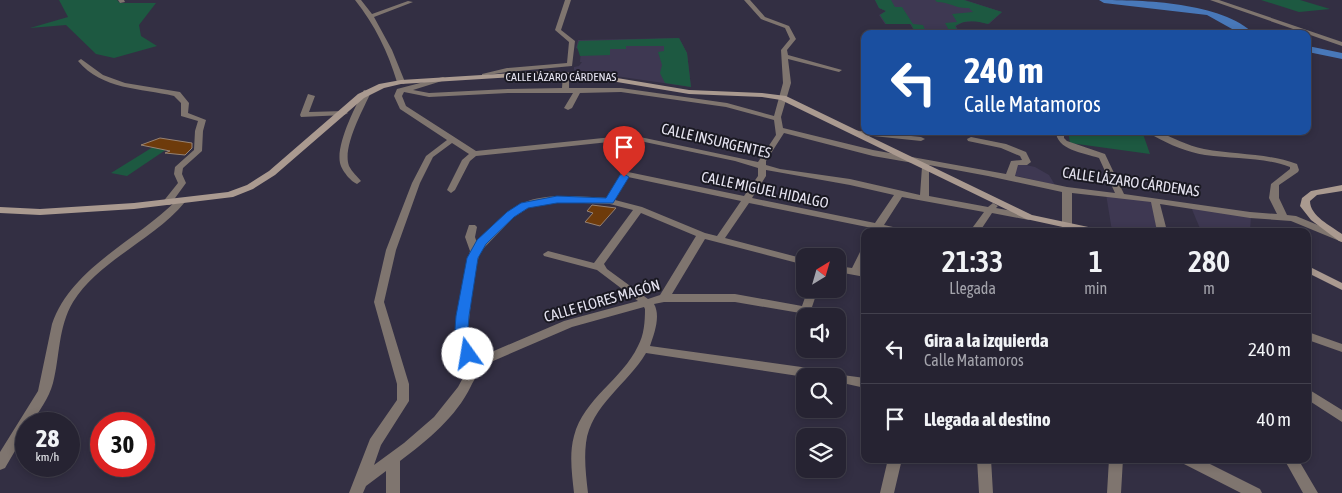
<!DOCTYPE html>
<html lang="es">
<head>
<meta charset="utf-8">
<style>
  :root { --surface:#262332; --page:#322f3e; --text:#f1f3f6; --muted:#a4a4ac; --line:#42404d }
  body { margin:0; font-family:"Asap Condensed",sans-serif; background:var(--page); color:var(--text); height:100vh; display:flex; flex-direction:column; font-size:19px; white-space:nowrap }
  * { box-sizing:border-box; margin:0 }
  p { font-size:16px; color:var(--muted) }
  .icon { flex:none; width:28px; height:28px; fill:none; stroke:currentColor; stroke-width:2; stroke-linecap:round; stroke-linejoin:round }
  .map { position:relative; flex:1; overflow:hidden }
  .details { position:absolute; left:861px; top:228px; width:450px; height:235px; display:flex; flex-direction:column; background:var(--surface); border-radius:10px; box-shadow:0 2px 8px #0003,0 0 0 1px var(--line) }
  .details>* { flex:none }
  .hud { position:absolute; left:861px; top:30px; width:450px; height:105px; border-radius:10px; box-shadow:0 2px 8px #0003,0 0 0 1px var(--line); background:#1a4fa0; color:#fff; overflow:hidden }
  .needle { width:32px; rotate:37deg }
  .buttons { position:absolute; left:796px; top:248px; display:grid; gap:10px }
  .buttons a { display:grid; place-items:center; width:50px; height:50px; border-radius:10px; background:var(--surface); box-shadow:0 2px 8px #0003,0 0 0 1px var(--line); font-size:25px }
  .speed { position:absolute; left:15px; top:412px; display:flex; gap:10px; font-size:25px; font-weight:700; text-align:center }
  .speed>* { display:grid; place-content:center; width:65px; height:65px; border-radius:50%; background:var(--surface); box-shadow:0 2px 8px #0003,0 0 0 1px var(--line); line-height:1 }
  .speed small { font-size:12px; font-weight:400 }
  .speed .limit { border:8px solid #d22; background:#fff; color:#111 }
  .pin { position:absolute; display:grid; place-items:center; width:42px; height:42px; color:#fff; margin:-51px -21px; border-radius:50% 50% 50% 0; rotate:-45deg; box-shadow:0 0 5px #0007 }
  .pin .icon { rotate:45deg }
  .me { position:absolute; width:55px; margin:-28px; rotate:347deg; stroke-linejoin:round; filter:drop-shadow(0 0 4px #0008) }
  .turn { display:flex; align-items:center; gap:18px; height:105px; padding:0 20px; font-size:22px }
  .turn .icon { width:65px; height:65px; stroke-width:2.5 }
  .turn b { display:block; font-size:35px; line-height:42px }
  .eta { display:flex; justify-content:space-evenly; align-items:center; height:85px; text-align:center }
  .eta b { font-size:30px; font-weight:600; line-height:35px }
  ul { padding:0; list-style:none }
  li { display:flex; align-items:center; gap:15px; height:70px; padding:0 20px; border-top:1px solid var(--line) }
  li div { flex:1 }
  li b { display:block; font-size:19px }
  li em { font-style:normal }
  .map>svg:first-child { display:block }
</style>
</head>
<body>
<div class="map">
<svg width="1342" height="493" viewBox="0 0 1342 493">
  <rect width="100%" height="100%" fill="#332f43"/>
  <path fill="#3e3852" d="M875,0H965L1002,12L989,24L976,21L963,22L956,26L960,34H916L910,24H885L879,15L886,11L879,8Z
    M679,38L687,53L691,87L574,70V67L579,66L582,62H580L581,50L576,48L578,40Z
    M1017,163L1035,167L1049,175L1055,185L1013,175Z
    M1106,194L1152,200L1157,231H1112Z
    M1191,207L1251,216L1250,231H1201Z"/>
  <path fill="#1d5941" d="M59,0H117L120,3H156L139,25L141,36L157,46L114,58L96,54L66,25L30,28L68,17Z
    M875,0H891L895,7H902L913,24L923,25L927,34H916L911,24H886L880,15L886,11L879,8Z
    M935,0H964L1002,12L988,24C976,21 966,19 955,26L959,34H951L945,23L957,22L952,14L973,12L969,8C956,9 950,2 937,2Z
    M1261,0H1300L1330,9L1299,12Z
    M679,38L687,53L691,87L665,83L660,73L662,65L658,52L664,51V46H626V49H610V55L580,56L577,47L579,41Z
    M1068,131H1142L1150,154L1070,143Z
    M153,147L167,149L127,176L111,173Z"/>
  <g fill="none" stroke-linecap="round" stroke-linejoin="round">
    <path fill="#4878b9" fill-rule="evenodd" d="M1099,0C1143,0 1222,2 1254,34H1241L1207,15L1104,3Z
      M1308,46L1342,53V59L1308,52Z"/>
  </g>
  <path fill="#6e3b0b" stroke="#978272" d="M160,138L192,143V148L185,155L165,153L170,151L141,145Z
    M592,205L616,208L600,226L585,222L593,213L587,211Z"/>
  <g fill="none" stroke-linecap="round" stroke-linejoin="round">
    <path fill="#7f756f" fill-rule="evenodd" d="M118,0H124L125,2L120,3Z
      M355,0H361L372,14L408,1L413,2L374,17L392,50L405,82L404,84L397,82C388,52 375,25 355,0Z
      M565,0H571L561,30L575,41L572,66L507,72L482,76V74L507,68L567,63L569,42L555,30Z
      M744,0H750L765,17L789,26L796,39L787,50L788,55L842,70L839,72L788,59L791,83L781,117L783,128L873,150L1006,174L1011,161L1022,160L1020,156L1001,148L968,141L967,139L971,137L1006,144L1026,152L1031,162L1027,165H1018L1015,176L1067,187L1115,193L1099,158C1084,153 1056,150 1056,131H1064V138L1067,141L1105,154L1124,194L1250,212L1277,214L1269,198L1271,184L1290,169V167C1263,157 1234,159 1205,155C1187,152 1170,145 1154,136L1153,134L1157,132C1173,137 1187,146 1204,149C1236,155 1267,153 1297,164L1299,170L1298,172L1279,185V198L1287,215L1296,216L1342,235V242L1291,221L1250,218L1160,204L1167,231H1157L1151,202L1072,193V231H1062V192L988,176L929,165V196L988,207L993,203L998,206L996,208L1029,214L1034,217L1029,220L992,213L980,231H970L984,212L902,197L884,225L902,229L904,231H870L872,228L749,203L725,238L805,259V265L705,239L672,294H735L802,306L808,289H818L810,313L806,314L735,302H664L654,304C661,316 654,334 650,346L830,371L835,374L865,378V388L838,382V376L805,377L646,353C628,384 591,405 586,443C584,459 586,476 588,493H574C572,474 569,454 574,436C584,398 622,380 638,346C644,335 645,322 645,309L644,307L572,327L477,368C479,374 474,380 471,386C456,417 428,440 400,461V493H386V471L366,486L363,493H349L370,439L397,400V384L374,302L386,250L412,183L426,156L447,140L400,109L394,96L397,89L443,77L447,79L445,80L413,90L429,93L508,89L562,88L563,74L566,72L569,74V88H621L727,103L774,116L783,83L781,50L790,39L785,28L761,19ZM404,92L429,97L508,93H573L564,108L568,110L572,108L580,93L621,92L726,107L774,120L776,135L758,162L640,137H613L476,151L406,106L402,96ZM784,133L873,156L925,165L922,167L920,195L850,179L780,169L766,165V161ZM617,141H640L735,161L758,168V176L744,196L628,172L619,159ZM609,142L611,159L621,174L607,198C582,197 553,193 528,201C508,207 492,229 477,243L475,237L477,227L475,225H469L465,237L470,251L464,275L456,329L466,372L458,387L434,417L404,443L374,465L381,445L409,401V384L384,302L396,250L420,183L433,157L452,143L469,154L462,160L447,190L451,193L455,190L470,161L476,156ZM766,170L850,185L894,195L875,223L752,198L766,176ZM628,177L741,201L717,236L705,233L642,207L615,200ZM557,202L610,204L633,210L594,263L548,251L543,254L544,256L597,270L638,301L564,321L475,359L468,329L474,275L480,252L514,217L533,205ZM641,213L696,236L660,295L648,299L607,269L604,264Z
      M1210,0H1219L1342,42V46Z
      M81,59L103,75L125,83L180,92L189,103L188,113L206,120L203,131L202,151L183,168L182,174L186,183L170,205H164L162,203L178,183L174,174L175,167L194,150L195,131L198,121L181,116V103L174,96C141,88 102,90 78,61Z
      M364,90L371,92C363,110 342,147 349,166C352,172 357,176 361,181L357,184C353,182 351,180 348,177C345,173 341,168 340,163C336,144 355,107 364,90Z
      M308,94L315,96L309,112L344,111L348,113L344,115L301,117L300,115Z
      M851,130L921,137L925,139L921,141L854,134L850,132Z
      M180,199L185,202C154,240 99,260 73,302C58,327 60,356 53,383C49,398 39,411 31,424H26V432L5,468L0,470V452L38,391L52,324C71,268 137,240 177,200Z
      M865,249V263L862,270L865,271V277L838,272V266L852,268L860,252Z
      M1308,332L1342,344V352L1308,340Z
      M1308,389L1342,410V422L1308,400Z
      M888,459H902L894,493H880Z
      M977,459H991L993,493H979Z
      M1109,459H1123L1121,493H1107Z
      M1180,459H1200L1260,489L1262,493H1241L1182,463Z
      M1284,459H1298L1318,493H1303Z"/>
    <path fill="#aa9a90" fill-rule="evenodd" d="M546,71L599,75L689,90L762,93L786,96L1032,215L1093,228L1098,231H1081L1026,219L781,100L762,97L689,94L599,79L546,75L401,84L384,88L364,98L275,175L253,189L233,197L134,209L40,215L0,213V207L40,209L134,203L228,192L247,185L269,171L358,94L379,84L401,80Z
      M1342,185V191L1317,195L1310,201C1310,216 1331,226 1342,234V242L1339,241L1311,220L1300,206L1302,198L1311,191Z
      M1308,266L1342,283V290L1308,273Z"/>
  </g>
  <path fill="#1a73e8" stroke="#114b97" d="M624,174L629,177L613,203H557L528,208L514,217L486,244L478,258L469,316L468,329L474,354L472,357H463L455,329L456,316L467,258L477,240L507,212L521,203L557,196L606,198L620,175Z"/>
  <g text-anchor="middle" stroke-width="4" stroke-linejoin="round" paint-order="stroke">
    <g font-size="12" fill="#e6e4f1" stroke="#1a1922">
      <text x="561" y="81">CALLE LÁZARO CÁRDENAS</text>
    </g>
    <g font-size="15" fill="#e6e4f1" stroke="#1a1922">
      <text transform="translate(716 141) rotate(13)" y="5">CALLE INSURGENTES</text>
      <text transform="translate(1131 182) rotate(8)" y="5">CALLE LÁZARO CÁRDENAS</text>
      <text transform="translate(765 190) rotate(12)" y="5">CALLE MIGUEL HIDALGO</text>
      <text transform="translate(602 301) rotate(-16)" y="5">CALLE FLORES MAGÓN</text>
    </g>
  </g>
</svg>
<div class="buttons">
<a><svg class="needle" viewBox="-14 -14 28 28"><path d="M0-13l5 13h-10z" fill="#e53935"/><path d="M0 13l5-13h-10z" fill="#a4a4ac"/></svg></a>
<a><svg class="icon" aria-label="sound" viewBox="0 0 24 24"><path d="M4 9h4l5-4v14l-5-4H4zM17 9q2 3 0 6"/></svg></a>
<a><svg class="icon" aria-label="search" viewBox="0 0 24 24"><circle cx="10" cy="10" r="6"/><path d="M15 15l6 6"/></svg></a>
<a><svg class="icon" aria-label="layers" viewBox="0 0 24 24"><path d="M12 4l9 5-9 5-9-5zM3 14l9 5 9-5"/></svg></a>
</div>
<div class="speed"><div>28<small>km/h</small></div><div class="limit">30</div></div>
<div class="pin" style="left:624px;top:177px;background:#d93025"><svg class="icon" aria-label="arrive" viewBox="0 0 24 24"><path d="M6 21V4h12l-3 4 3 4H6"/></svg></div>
<svg class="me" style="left:468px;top:354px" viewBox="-20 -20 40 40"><circle r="19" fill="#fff"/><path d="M0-13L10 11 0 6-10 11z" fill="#1a73e8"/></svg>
<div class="hud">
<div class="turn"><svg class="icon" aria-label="left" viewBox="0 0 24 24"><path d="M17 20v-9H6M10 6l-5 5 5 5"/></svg><div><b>240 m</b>Calle Matamoros</div></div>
</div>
<section class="details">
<div class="eta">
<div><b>21:33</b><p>Llegada</p></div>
<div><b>1</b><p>min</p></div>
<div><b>280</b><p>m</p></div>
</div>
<ul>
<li><svg class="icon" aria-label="left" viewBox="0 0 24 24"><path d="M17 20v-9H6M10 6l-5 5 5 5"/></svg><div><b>Gira a la izquierda</b><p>Calle Matamoros</p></div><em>240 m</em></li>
<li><svg class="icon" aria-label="arrive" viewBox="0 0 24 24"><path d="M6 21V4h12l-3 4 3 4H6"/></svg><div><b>Llegada al destino</b></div><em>40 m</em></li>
</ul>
</section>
</div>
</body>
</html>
